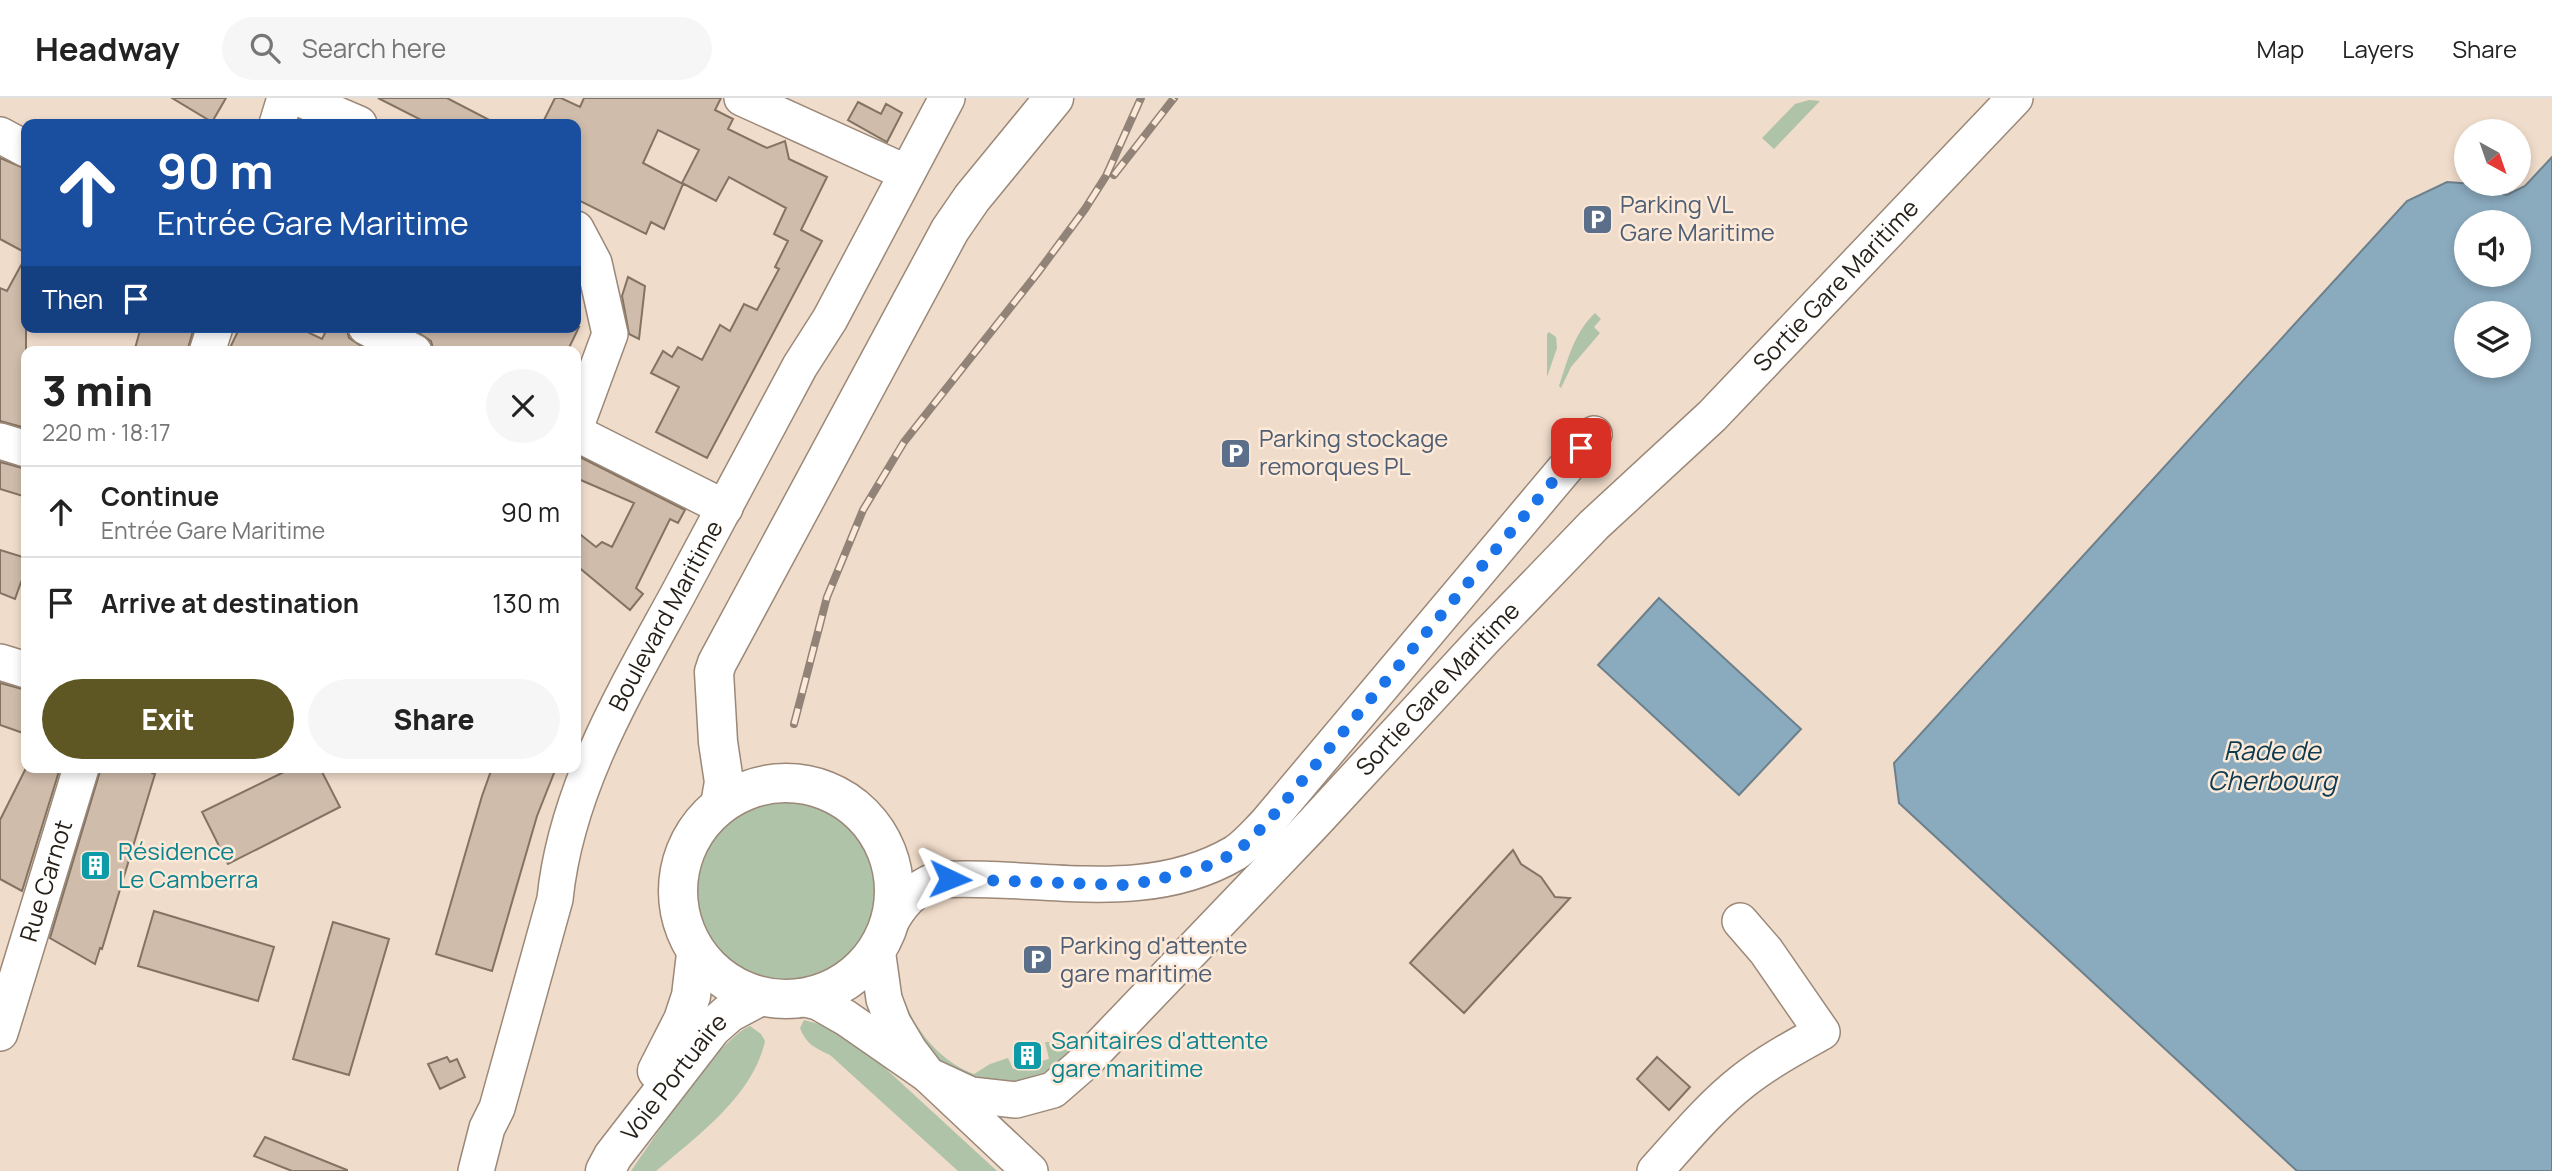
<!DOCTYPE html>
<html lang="en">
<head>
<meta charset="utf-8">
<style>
  :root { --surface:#fff; --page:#f6f6f6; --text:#222; --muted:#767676; --line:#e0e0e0; --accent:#5e5623 }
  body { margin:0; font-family:Manrope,sans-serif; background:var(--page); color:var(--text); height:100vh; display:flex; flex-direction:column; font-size:26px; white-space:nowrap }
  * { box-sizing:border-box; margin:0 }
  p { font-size:23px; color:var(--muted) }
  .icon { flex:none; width:38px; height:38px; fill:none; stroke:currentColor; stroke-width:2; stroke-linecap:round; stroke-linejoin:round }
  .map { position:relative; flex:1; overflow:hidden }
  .side { position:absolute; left:21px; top:248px; width:560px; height:427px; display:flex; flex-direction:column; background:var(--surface); border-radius:14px; box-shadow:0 4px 10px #0003 }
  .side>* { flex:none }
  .guide { position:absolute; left:21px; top:21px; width:560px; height:214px; border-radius:14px; box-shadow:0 4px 10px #0003; background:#1a4fa0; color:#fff; overflow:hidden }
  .needle { width:46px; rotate:140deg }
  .tools { position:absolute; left:2454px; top:21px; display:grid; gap:14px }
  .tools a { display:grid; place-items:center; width:77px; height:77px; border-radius:50%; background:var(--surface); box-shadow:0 4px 10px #0003; font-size:35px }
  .pin { position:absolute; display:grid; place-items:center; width:60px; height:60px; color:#fff; margin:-30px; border-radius:14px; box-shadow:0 4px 10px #0006 }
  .me { position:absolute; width:77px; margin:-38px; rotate:92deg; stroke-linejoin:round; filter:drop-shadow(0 0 5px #0008) }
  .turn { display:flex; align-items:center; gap:24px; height:147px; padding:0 21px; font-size:32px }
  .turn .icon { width:91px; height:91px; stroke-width:2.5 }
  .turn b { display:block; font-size:49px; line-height:60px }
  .then { display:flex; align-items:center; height:66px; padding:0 21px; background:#0003; gap:14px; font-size:26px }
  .round { display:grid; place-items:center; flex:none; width:74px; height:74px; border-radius:37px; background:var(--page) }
  .head { display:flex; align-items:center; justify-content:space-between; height:119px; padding:0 21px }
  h1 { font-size:42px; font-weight:800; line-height:52px }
  .cta { display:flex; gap:14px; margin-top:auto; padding:14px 21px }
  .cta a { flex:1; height:80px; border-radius:42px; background:var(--accent); color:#fff; font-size:28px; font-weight:800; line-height:80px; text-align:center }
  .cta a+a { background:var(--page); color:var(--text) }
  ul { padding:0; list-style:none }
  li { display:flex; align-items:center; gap:21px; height:91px; padding:0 21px; border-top:2px solid var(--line) }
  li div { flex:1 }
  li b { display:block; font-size:26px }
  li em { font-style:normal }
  header { display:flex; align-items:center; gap:42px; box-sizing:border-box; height:98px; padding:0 35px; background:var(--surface); border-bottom:2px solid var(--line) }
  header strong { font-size:33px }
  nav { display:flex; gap:38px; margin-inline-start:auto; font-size:24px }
  .search { width:490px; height:63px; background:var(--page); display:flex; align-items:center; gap:18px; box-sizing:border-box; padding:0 24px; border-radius:38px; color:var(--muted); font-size:26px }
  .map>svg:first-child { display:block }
</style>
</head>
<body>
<header>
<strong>Headway</strong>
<div class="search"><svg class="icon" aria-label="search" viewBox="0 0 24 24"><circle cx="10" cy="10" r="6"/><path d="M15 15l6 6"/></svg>Search here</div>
<nav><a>Map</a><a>Layers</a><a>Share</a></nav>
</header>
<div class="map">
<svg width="2552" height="1073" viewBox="0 0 2552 1073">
  <rect width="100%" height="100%" fill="#f0dcca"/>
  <path fill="#afc3a9" d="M1809,2L1820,3L1774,51L1762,40L1795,6Z
    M1595,215L1601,221L1594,229L1600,235L1571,269L1561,290L1559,288C1568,261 1574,235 1595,215Z
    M1549,234L1556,239L1557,250L1547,279V236Z
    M695 790a91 91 0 1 1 182 0a91 91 0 1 1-182 0Z
    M904,831C901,841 896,853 896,864C899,911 930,960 974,976L990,966L1008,960L1013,971L1049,961L1045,944L1072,945L1088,951L1040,983L986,988L935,962L899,903L892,866L895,849Z
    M804,922L833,930L860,947L997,1073H958L830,957C815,950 806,946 800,930Z
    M750,928L761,936L765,943C753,998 697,1038 656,1073H631C653,1042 719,940 750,928Z"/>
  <path fill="#8aaabe" stroke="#6c808c" stroke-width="2" fill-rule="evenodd" d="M2552,59V1073H2297L1899,705L1894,665L2407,103L2447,84L2474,86L2490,93L2507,97L2525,88ZM2518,124V177H2466V124ZM2466,215H2518V268H2466Z
    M1659,500L1801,631L1739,697L1598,567Z"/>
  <path fill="#cfbcab" stroke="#847362" stroke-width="2" d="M172,0H226L212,24Z
    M378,0H447L497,26H429Z
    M555,0H561L580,9L584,0H721L715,12L733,21L728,31L767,50L785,43L789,61L827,79L801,132L822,143L707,360L656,334L679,289L651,275L663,253L672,259L678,249L702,262L720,227L730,233L744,206L757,212L779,171L775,169L788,143L774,136L786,110L729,79L716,103L682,85L699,52L658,32L643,65L683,86L664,131L651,124L646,136L576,101V26H542Z
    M858,4L881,16L886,6L902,15L887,44L848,22Z
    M0,60L26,71V155L0,141Z
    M26,158V316L22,329L0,323V190L7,193Z
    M628,179L645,188L639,241L629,236L622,198Z
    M141,229H194L187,254H134Z
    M240,229H297L322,241L328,229H346L349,240L370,254H228Z
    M410,229H579L567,254H434L431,243Z
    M576,357L685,412L678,425L670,421L636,490L643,496L630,512L576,467V433L596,449L602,444L612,449L634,405L576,380Z
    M0,364L26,371V399L0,391Z
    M0,452L26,460V485L21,484L15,501L0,495Z
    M0,585L26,592V636L0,627Z
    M26,670H60L22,793L0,781V722Z
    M101,670H153L152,675L155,676L102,851L100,850L95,866L50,840Z
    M292,670H320L340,709L228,766L202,714Z
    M492,670H556L537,718L492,873L436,856L482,698Z
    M1513,752L1521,766L1541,779L1555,799L1570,800L1464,915L1410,865Z
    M154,813L274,849L258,903L138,868Z
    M333,824L389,841L349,977L293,961Z
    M447,959L450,964L457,961L465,979L440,991L428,966Z
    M1657,959L1690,989L1669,1012L1637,981Z
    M265,1039L347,1072V1073H292L254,1058Z"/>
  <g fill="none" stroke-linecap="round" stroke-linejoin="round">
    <defs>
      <g id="minor">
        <path d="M298,0L359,26"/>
        <path d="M742,0L907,75"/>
        <path d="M277,26L285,0"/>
        <path d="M0,37L26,51"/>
        <path d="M576,131L594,165L610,236L576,328"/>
        <path d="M366,229L414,254"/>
        <path d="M207,254L215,229"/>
        <path d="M576,335L725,410"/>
        <path d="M0,343L26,351"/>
        <path d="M0,564L26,572"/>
        <path d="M888,829C899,807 913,791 936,782C1036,775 1143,809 1235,755C1246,748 1257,735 1266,726L1594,336"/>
        <path id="s1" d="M877,851L884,901L893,925L909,952L928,977L971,997L1016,1002L1053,992L1084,965L1313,726L1483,542L1594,427L1712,318L2015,0"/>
        <path d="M801,900L818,904L846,920L928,977L1030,1073"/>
        <path id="s2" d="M0,935L81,670"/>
        <path id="s3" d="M476,1073L487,1030L497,1010L555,801C566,691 625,593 677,498C719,421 760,344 800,268L830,221L947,0"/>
        <path d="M1655,1073C1683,1042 1710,1009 1743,983C1767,964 1795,949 1822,934L1766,853L1740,823"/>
      </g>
      <g id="major">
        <circle cx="786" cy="793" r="108"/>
        <path d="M720,707L724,684L718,644L714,574L717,565L950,132L972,100L1054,0"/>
        <path d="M657,973L683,922L691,898L696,856"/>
        <path id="s4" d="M605,1073L613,1058L712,930L729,915L759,899"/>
      </g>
    </defs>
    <use href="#minor" stroke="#9b8878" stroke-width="38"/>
    <use href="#major" stroke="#9b8878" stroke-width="41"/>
    <use href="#minor" stroke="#fff" stroke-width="35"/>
    <use href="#major" stroke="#fff" stroke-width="38"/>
    <defs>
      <path id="rail" d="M1114,77L1174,0
        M794,626L827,499L863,412L904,344L1036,177L1085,111L1106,78L1141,0"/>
    </defs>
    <use href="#rail" stroke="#918377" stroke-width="8"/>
    <use href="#rail" stroke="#fde9d7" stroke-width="5" stroke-dasharray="16" stroke-linecap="butt"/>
  </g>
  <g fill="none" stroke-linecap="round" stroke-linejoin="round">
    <path stroke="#1a73e8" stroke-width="12" stroke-dasharray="0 21.6" d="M950,781L1123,787L1152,783L1207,768L1237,754L1266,726L1581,350"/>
  </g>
  <defs>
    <symbol id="parking-square" viewBox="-11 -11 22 22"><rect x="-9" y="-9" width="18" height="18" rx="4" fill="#5c6f8a" stroke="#fde9d7"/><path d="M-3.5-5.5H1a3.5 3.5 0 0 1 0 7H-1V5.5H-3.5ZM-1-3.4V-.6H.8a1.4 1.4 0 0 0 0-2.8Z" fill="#fff"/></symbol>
    <symbol id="building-square" viewBox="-11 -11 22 22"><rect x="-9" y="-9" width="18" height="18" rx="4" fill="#0f9aa8" stroke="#fde9d7"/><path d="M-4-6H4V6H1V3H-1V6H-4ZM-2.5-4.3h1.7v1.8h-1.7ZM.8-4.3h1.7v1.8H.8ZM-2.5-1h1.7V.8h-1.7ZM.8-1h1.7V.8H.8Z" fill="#fff"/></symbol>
  </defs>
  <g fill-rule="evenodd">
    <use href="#parking-square" x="1580" y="104" width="35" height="35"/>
    <use href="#parking-square" x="1218" y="338" width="35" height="35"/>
    <use href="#building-square" x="78" y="750" width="35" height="35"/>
    <use href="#parking-square" x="1020" y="844" width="35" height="35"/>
    <use href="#building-square" x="1010" y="940" width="35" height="35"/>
  </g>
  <g text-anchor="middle" stroke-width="5" stroke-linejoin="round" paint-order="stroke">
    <g font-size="24" fill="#4e5e75" stroke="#fde9d7" text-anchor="start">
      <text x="1620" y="115">Parking VL<tspan x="1620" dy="28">Gare Maritime</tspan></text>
      <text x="1259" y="349">Parking stockage<tspan x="1259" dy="28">remorques PL</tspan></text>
      <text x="1060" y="856">Parking d'attente<tspan x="1060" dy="28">gare maritime</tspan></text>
    </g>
    <g font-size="24" fill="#261f18" stroke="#fde9d7">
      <text dy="8" stroke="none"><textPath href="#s1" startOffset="1393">Sortie Gare Maritime</textPath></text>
      <text dy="8" stroke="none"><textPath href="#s3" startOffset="590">Boulevard Maritime</textPath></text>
      <text dy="8" stroke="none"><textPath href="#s1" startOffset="826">Sortie Gare Maritime</textPath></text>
      <text dy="8" stroke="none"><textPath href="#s2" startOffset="159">Rue Carnot</textPath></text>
      <text dy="8" stroke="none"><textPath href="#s4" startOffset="117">Voie Portuaire</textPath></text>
    </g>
    <g font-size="24" fill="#0d838f" stroke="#fde9d7" text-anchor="start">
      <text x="118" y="762">Résidence<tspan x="118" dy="28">Le Camberra</tspan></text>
      <text x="1051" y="951">Sanitaires d'attente<tspan x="1051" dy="28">gare maritime</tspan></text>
    </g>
    <g font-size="26" font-style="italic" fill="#0d3a4f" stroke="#fde9d7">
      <text x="2272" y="662">Rade de<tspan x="2272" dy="30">Cherbourg</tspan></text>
    </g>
  </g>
</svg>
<div class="tools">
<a><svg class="needle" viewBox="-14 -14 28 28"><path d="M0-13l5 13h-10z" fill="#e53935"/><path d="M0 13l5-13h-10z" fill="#767676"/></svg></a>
<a><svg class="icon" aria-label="sound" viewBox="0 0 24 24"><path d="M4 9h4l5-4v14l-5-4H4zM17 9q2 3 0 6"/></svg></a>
<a><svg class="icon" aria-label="layers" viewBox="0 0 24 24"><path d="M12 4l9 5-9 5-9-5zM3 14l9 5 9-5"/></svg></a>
</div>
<div class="pin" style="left:1581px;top:350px;background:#d93025"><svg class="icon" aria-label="arrive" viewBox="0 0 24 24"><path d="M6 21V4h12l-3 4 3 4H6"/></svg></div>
<svg class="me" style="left:950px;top:781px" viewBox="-20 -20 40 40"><path d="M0-17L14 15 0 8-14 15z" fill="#1a73e8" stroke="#fff" stroke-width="4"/></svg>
<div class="guide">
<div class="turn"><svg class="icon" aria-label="ahead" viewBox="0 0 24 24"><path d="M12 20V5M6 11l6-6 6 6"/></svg><div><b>90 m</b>Entrée Gare Maritime</div></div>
<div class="then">Then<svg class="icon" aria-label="arrive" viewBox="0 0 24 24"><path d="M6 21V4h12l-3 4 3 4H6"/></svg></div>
</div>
<section class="side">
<div class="head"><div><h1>3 min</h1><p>220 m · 18:17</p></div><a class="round"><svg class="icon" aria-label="close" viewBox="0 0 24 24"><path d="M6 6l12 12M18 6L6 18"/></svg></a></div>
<ul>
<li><svg class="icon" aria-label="ahead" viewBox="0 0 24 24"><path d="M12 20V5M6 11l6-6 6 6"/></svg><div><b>Continue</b><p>Entrée Gare Maritime</p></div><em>90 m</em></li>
<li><svg class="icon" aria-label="arrive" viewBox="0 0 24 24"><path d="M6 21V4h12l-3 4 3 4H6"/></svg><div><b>Arrive at destination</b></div><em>130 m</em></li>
</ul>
<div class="cta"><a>Exit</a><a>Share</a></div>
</section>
</div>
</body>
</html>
